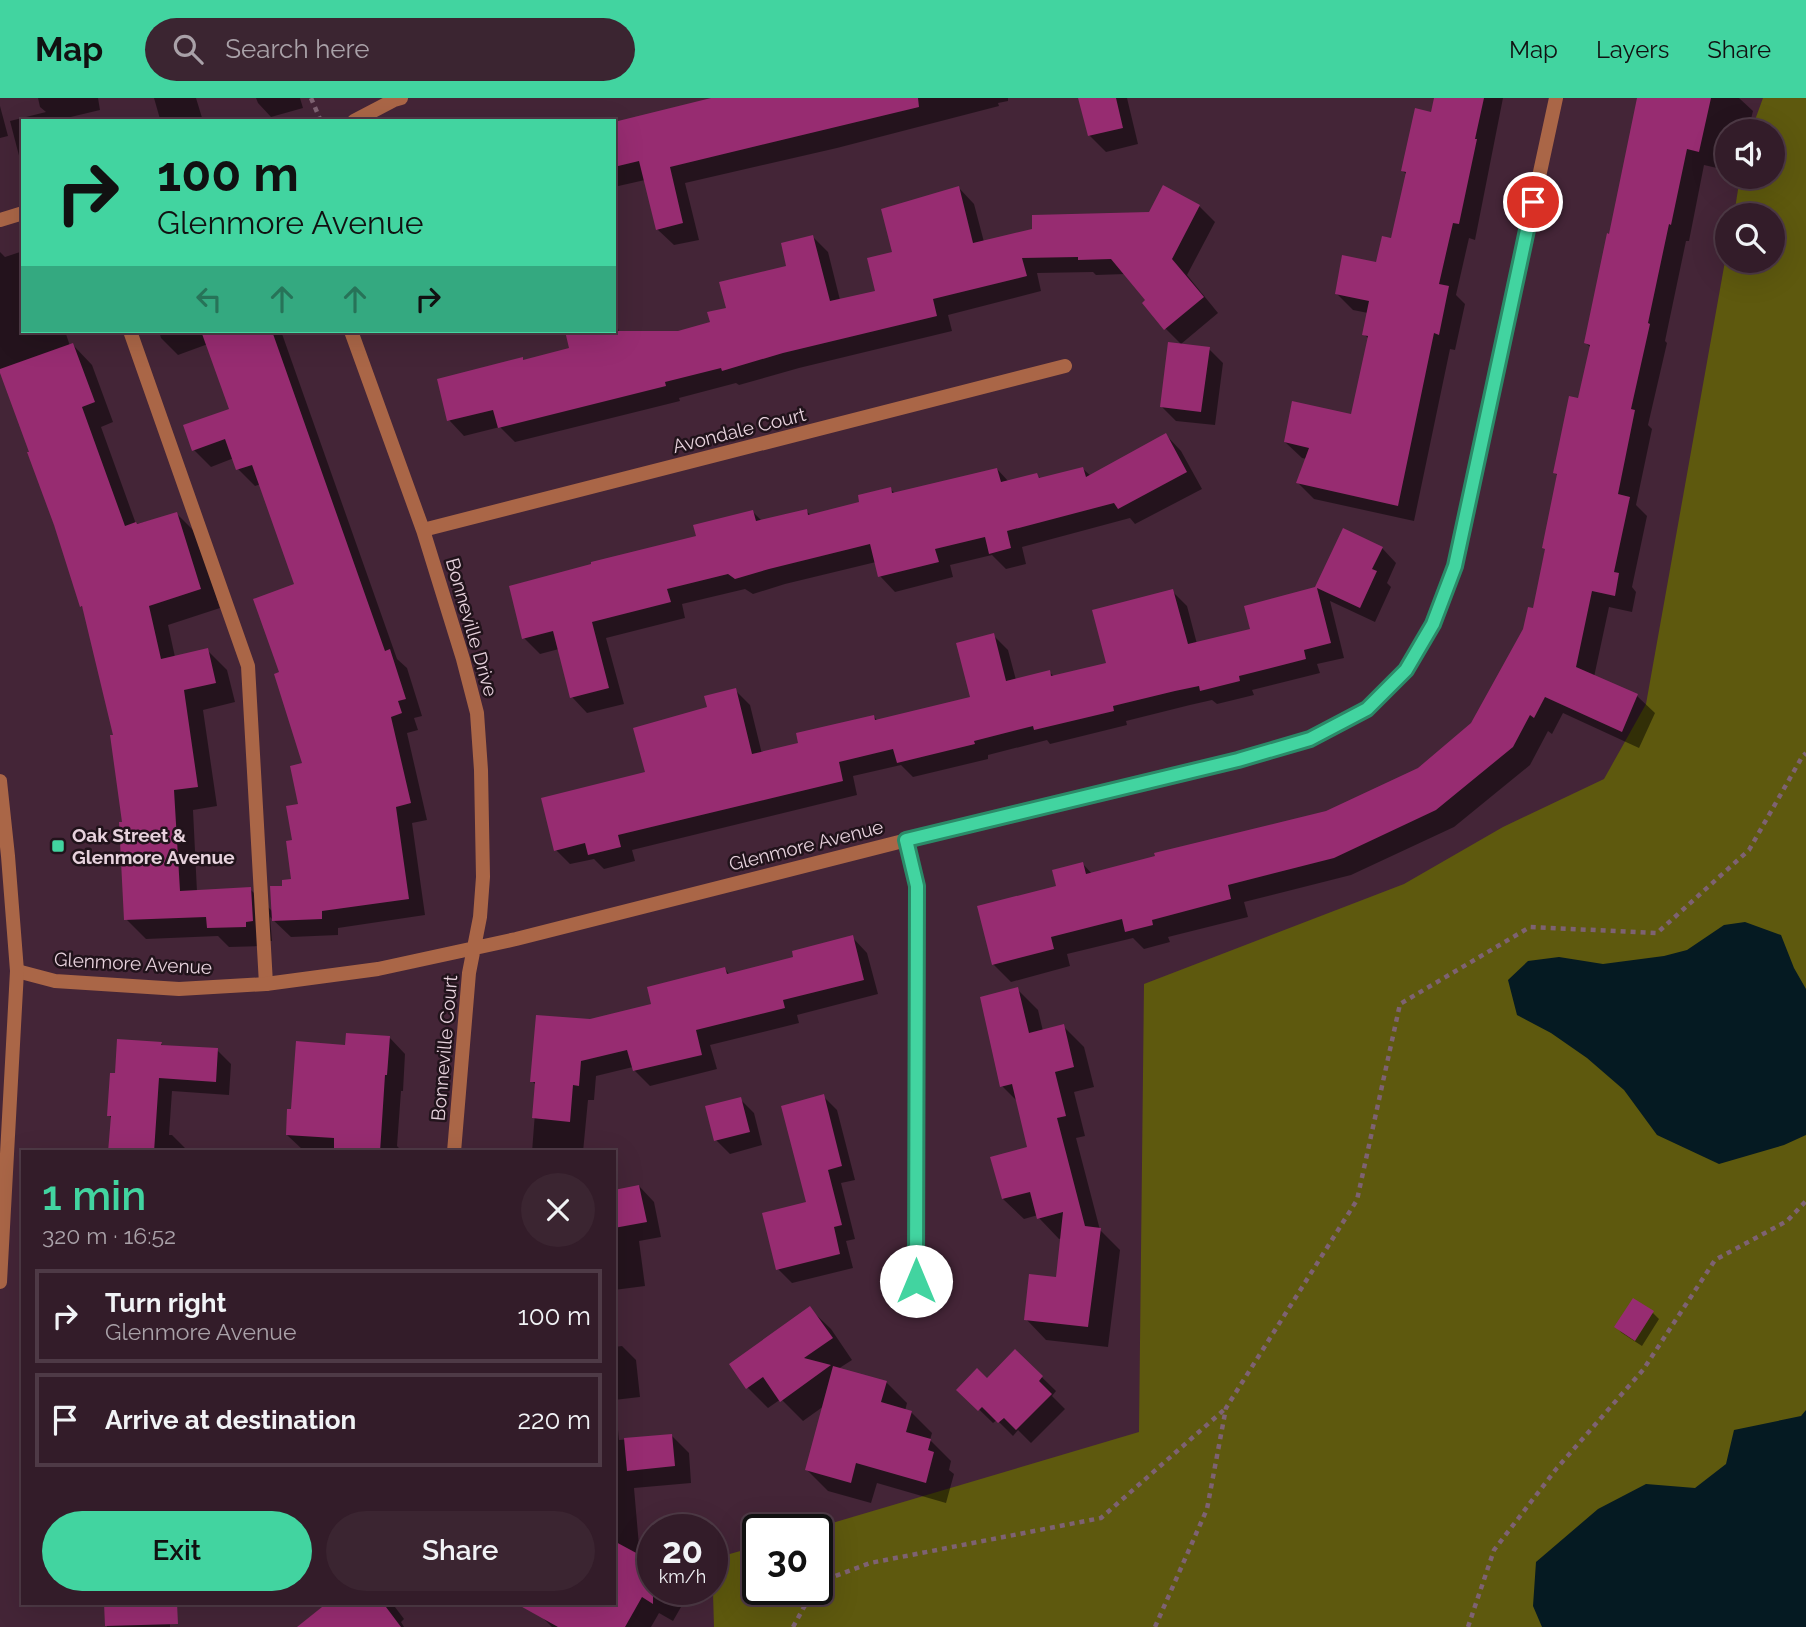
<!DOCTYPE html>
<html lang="en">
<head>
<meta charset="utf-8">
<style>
  :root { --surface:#331c29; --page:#3b2531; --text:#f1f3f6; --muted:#a9a1a8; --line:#4e3a46; --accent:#42d4a0 }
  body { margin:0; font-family:Raleway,sans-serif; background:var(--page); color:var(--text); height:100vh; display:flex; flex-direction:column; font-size:26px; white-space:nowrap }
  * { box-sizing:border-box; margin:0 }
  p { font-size:23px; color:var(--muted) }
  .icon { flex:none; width:38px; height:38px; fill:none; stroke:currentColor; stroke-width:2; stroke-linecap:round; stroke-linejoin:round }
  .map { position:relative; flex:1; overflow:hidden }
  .panel { position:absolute; left:21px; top:1052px; width:595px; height:455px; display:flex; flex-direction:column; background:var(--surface); border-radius:0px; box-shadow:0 7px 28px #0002,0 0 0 2px var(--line) }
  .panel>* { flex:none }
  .banner { position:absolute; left:21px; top:21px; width:595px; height:214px; border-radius:0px; box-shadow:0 7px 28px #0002,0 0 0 2px var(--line); background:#42d4a0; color:#111; overflow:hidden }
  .controls { position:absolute; left:1715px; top:21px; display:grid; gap:14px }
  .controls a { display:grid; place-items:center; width:70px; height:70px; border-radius:50%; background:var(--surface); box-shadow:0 7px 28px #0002,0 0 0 2px var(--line); font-size:35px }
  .speed { position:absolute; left:637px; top:1416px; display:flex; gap:14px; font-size:35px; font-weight:700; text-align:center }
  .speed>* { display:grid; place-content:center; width:91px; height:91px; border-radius:50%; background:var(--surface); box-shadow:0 7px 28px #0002,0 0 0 2px var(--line); line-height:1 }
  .speed small { font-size:18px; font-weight:400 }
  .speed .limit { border:4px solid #111; border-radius:10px; background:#fff; color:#111 }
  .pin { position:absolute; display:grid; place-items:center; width:60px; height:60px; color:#fff; margin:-30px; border:4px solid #fff; border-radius:50%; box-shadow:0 2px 7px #0007 }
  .me { position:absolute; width:77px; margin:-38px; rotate:0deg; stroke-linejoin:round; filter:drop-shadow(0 0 5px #0008) }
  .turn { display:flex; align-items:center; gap:24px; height:147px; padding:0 21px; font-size:32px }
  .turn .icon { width:91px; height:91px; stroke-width:2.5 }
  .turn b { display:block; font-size:49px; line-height:60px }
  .lanes { display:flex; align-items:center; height:66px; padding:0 21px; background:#0003; justify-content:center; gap:35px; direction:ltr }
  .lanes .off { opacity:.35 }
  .round { display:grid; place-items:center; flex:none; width:74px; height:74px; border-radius:37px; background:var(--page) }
  .overview { display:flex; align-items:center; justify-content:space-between; height:119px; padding:0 21px }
  h1 { font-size:42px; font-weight:600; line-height:52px; color:var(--accent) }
  .button { display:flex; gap:14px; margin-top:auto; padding:14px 21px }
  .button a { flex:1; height:80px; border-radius:42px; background:var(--accent); color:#111; font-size:28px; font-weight:600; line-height:80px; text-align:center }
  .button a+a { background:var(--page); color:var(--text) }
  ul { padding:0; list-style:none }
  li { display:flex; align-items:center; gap:21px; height:94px; margin:0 14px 10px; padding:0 7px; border:4px solid var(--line); border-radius:0px }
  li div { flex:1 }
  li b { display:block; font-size:26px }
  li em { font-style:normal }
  header { display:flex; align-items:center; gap:42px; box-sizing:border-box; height:98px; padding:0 35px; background:var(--accent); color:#111 }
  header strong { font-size:33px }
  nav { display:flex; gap:38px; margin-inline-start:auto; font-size:24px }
  .search { width:490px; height:63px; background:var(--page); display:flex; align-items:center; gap:18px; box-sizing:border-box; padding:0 24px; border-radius:38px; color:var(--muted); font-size:26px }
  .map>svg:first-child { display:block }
</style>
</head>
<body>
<header>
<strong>Map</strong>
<div class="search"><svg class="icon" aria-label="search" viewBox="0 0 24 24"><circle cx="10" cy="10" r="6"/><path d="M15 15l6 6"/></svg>Search here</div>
<nav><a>Map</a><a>Layers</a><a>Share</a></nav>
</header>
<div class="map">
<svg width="1806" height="1529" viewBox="0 0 1806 1529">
  <rect width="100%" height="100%" fill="#442537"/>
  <path fill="#5e590e" d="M1763,0H1806V1529H714L712,1461L758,1448V1491H817V1432L812,1431L1139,1334L1144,886L1404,786L1503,729L1604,681L1646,606L1727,152V163H1773V117H1734L1740,79H1773V33H1751Z"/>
  <path fill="#051a22" d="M1745,824L1781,837L1794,870L1806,891V1037L1784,1047L1719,1066L1657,1037L1624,992L1587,960L1551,935L1517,917L1508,882L1528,863L1559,859L1603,866L1664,858L1687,852L1724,827Z
    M1806,1312V1529H1542L1533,1508L1536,1464L1598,1411L1646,1386L1695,1390L1726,1366L1734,1332L1801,1318Z"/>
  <path fill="#0007" d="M38,0H98L100,12L54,23H23V73L10,23L46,14L40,9Z
    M154,0H196L203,23H162L160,21Z
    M256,0H300L303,10L271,19L258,5Z
    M718,0H1008V3L998,5L999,8L837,50L685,85L699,142L674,147L657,131L645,82L614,89V26Z
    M1080,0H1127L1138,46L1106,54L1089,37Z
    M1436,0H1503L1475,142L1469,140L1456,197L1465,206L1455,252L1450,251L1414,423L1314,401L1298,385L1307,361L1302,360L1285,344L1352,318L1369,241L1364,236L1368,215L1353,212L1337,196L1378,166L1393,142L1407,77L1403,73L1433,16Z
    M1639,0H1739L1753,13L1748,33H1724L1717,70L1704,67L1689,143H1686L1665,243L1667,245L1648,327L1652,331L1636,407L1647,418L1632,489L1636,494L1632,514L1609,509L1594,579L1637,598L1655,615L1639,650L1563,615L1552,636L1548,633L1530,667L1454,729L1351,777L1244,804L1248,819L1168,839L1170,844L1144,851L1133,840L1067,856L1070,868L1011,884L993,866L1058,789L1083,766L1092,776L1327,714L1419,671L1473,627L1534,512L1559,379L1555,375L1580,302L1591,250L1586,245L1611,138Z
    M0,8L8,38L0,40Z
    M959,90L974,106L984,144L1199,108L1215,124L1187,177L1218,215L1181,246L1166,231L1148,202L1126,176L1096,177L1093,174L1037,175L1041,193L948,217L952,233L799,270L739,287L736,285L679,300L680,303L515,344L500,329L464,338L449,322L524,263L572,252L567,233H614V215L623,249L712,226L728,211L788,169L813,139L828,154L840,202L877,194L894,155Z
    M23,153V233H65L70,248L73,247L92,267L113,324L101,329L136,426L177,416L197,436L220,510L168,527L175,559L207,552L227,572L235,604L203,612L217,708L193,712L197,794L250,791L273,814L284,790L293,783L294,743L300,707L304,667L282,576L296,487L261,386L255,388L238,371L234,360L211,369L194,352L231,312L208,246L178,257L161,240L159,233H281L397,561L407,570L422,618L414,620L418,632L407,635L427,722L412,725L425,817L338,830V837L291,839L270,819L272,843H265V848L229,849L218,838L146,841L126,821L124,726L115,638L85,512L81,508L31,355L0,271V154L5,159Z
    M1209,251L1223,265L1215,327L1176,323L1162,309Z
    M1166,337L1181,353L1202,391L1135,426L1130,420L1022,449L1026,466L1006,471L992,457L950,467L953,479L895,494L880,478L876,464L785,486L753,496L745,491L682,506L685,520L606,540L624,606L587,615L572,599L559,551L540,556L524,540L698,440L753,414L762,423L806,413L812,418L861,405L890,391L896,396L997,371L1009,384L1037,377L1041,381L1083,371L1091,378Z
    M1343,433L1382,450L1396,465L1387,485L1391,489L1375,524L1330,503L1344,560L1317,566L1320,575L1252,592L1254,597L1217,606L1212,602L1190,607L1126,623L1127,627L1050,646L1047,642L988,657V661L913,679L901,667L853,678L857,697L632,752L635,763L604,771L594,761L570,766L556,752L647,676L709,611L735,592L750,607L762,656L800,646L874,619L878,623L972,600L993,537L1008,552L1016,582L1049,574L1055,579L1108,566L1172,493L1187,508L1197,546L1252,532L1316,491Z
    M852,839L867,855L878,896L797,917L799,925L710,947L717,971L650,988L634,972L633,969L596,978L594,1002H588L583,1054H532L537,988L532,983L590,923L653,907L725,871L730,877L795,860Z
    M1017,891L1038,912L1043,933L1063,928L1084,949L1094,989L1074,994L1085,1038L1076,1040L1100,1132L1120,1152L1108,1249L1046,1242L1026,1221L1057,1181L1062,1140L1059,1141L1039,1120L1038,1117L1024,1121L1003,1101L1029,1050L1018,1004L1002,988Z
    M389,939L405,956L403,993H401L397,1048L400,1051V1054L304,1053L287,1037L293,1013L347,948Z
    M161,946L164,948L217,952L231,966L229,997L172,993L169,1037H172L186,1051V1054H110L112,1021L109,1017L116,977Z
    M823,998L837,1012L855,1082L841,1085L855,1141L846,1143L853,1170L792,1185L778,1171L808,1105Z
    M740,1001L754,1015L762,1047L730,1056L716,1042Z
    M639,1088L654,1104L661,1139L639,1143L645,1188L614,1192V1094Z
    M810,1211L831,1231L852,1262L838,1271L886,1284L907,1305L905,1313L911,1314L932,1335L930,1342L951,1363L949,1372L954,1376L946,1405L877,1385L871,1405L828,1393L807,1372L824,1308L803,1323L781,1301L768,1310L747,1289Z
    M1653,1215L1659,1221L1642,1248L1622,1235L1616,1229Z
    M622,1248L636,1262L640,1299L614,1302V1249Z
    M1015,1253L1056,1293L1052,1298L1065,1311L1031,1345L1018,1332L1013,1338L997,1322L993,1325L959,1292L987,1282Z
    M614,1309L616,1311L619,1342L672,1338L689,1355L691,1385L634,1390L640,1459L653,1491H686L689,1495L673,1523L659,1515L651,1529H552L541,1518L548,1505H614Z
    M106,1505H170V1529H107Z
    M330,1505H392L404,1521L401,1524L404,1529H321Z"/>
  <path fill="#972c71" d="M711,0H918L919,9L670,69L683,125L656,132L639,63L614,69V24Z
    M1078,0H1116L1123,30L1088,38Z
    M1434,0H1484L1475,41H1477L1459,126L1453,125L1439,186L1449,188L1439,237L1434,235L1398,408L1296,385L1309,350L1284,344L1292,303L1351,316L1368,238L1362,237L1369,203L1335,196L1342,157L1376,164L1382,138L1391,140L1406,74L1401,73L1415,10L1431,14Z
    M1637,0H1711L1699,54L1687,51L1671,127L1669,126L1648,225L1650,226L1631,311L1635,312L1618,396L1630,399L1614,474L1619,475L1615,498L1592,493L1576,569L1638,596L1622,634L1545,599L1534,620L1530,617L1513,649L1436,712L1334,760L1228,787L1231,801L1152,822L1153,827L1125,834L1122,821L1051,839L1054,851L992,867L977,808L1056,788L1052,772L1083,764L1086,776L1155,758L1154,755L1326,713L1418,670L1471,625L1523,531L1528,509L1533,510L1545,451L1542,450L1557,376L1553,375L1569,298L1578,300L1590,247L1584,245L1607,135L1609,136Z
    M1163,87L1200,107L1172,161L1204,199L1164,232L1142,205L1145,202L1111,161L1078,162V159L1022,160L1027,178L933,201L937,218L783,255L722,273L721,270L665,284L666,288L498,330L493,312L447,323L437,281L523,259V262L569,250L565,233H678L710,224L707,214L726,210L719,184L786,168L781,145L813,137L830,203L875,193L867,160L892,154L881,111L959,88L973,145L1032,131V117L1149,114Z
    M201,233H272L385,553L390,551L406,601L398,603L402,615L391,619L411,705L396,709L409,801L322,813V821L272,823L270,788H282V782L291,781L286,743L292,742L286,708L298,706L290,668L302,665L274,576L279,574L253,501L294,486L252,367L236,372L225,341L192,353L183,327L229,311Z
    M1168,244L1210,249L1201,314L1160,309Z
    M73,245L95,304L82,309L125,428L136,424L137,426L177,414L201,491L149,508L161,561L208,550L216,585L184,592L198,689L174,692L180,793L251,789L253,823L246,824V829L207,830L206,819L124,822L119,724H122L110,637H113L82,508L80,509L54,427L27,354H29L0,275V271Z
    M1166,335L1187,374L1118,411L1114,405L1007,433L1011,450L989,456L985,439L935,451L939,464L878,479L870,446L769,471L735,481L728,476L667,491L671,504L592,524L609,590L570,600L553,533L522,541L509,488L591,466V464L696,438L693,427L753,412L756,423L807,411L808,417L859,404L858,397L891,389L892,395L997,370L1001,384L1037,375L1039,380L1083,369L1086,379Z
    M1343,430L1383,449L1372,471L1377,473L1360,510L1317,490L1331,545L1304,552L1306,561L1239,578L1240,583L1200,593L1199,588L1175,593L1113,608L1114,613L1034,632L1033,628L974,643L975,646L897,665L893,651L839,664L843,683L618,737L621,749L588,757L585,745L554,753L541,700L645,674L633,630L707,609L704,598L736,590L752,656L798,645L796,635L874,617L875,622L970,599L956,545L994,535L1006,583L1050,572L1051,578L1106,565L1092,512L1173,491L1188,546L1250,531L1244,508L1315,489Z
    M853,837L864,882L783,902L785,910L696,932L702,957L633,973L627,952L581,963L579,988L573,987L570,1024L532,1020L535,984H530L536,917L590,921L651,906L647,889L725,869L727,876L793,859L792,853Z
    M1018,889L1029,935L1064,926L1074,969L1055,974L1066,1018L1057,1020L1085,1128L1101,1130L1088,1229L1024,1222L1029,1176L1056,1179L1063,1114L1037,1121L1030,1094L1002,1101L990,1059L1027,1049L1012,986L1000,989L980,899Z
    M346,935L390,938L387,977H385L380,1054H334V1040L286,1037L287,1011H291L296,943L345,947Z
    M117,941L162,944L161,947L218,950L216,984L159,980L154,1054H108L111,1018H107L110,975H115Z
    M824,996L842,1068L828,1072L842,1127L834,1129L840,1156L776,1172L762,1115L806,1104L781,1008Z
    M741,999L750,1034L714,1043L705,1008Z
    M639,1087L647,1124L614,1130V1092Z
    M1633,1200L1654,1213L1635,1243L1614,1229Z
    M810,1208L833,1240L804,1260L831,1267L780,1304L763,1279L746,1291L729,1266Z
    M1015,1251L1043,1278L1039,1283L1052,1296L1016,1332L1004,1320L998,1325L982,1309L978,1313L956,1292L977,1270L987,1280Z
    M833,1268L887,1283L881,1304L912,1313L906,1334L931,1341L928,1352L934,1354L926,1385L856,1365L851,1385L805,1372Z
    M672,1336L675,1368L627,1373L624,1340Z
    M614,1443L653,1464V1506L642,1499L625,1529H558L515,1505H614Z
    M104,1505H177L178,1526L105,1528Z
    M327,1505H383L401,1529H297Z"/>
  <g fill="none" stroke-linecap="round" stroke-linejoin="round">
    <path stroke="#7e6272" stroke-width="4.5" stroke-dasharray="5 5" stroke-linecap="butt" d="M311,0L320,21
      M817,1485L870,1465L1101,1420L1225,1311
      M793,1529L814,1491
      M1155,1529L1207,1411L1226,1310L1357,1102L1400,906L1530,829L1657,835L1749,752L1802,659L1806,655
      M1468,1529L1494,1452L1557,1370L1643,1272L1715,1162L1787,1123L1806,1103"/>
    <path stroke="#aa6647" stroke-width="14" d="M0,122L23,115
      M130,233L248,568L266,886"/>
    <path stroke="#aa6647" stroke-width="14" d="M354,23L394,2L401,0
      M351,233L423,432L463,561L477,615L481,672L483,779L480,819L469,875L454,1054
      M423,432L1065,268
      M907,742L917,788L916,1183
      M17,873L55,883L179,891L266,886L378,871L516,841L907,742L1238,662L1310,641L1367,611L1406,572L1433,526L1455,468L1556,0"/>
    <path stroke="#aa6647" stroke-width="14" d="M0,683L8,758L17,873L0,1184"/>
  </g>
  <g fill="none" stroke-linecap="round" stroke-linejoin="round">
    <defs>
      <path id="route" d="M916,1183L917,788L906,742L1238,662L1310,641L1367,611L1406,572L1433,526L1455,468L1533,104"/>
    </defs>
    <use href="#route" stroke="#2b8a68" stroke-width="18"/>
    <use href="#route" stroke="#42d4a0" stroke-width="12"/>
  </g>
  <rect fill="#42d4a0" stroke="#21131b" stroke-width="2.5" x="51" y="741" width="14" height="14" rx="3.5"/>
  <g text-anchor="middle" stroke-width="5" stroke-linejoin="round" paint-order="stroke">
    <g font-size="19" fill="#e7d2dd" stroke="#21131b">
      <text transform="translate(739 332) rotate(-14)" y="7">Avondale Court</text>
      <text transform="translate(472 529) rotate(74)" y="7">Bonneville Drive</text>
      <text transform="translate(806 747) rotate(-14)" y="7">Glenmore Avenue</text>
      <text transform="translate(133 865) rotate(3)" y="7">Glenmore Avenue</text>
      <text transform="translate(444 950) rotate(-85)" y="7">Bonneville Court</text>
    </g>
    <g font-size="19" font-weight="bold" fill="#e7d2dd" stroke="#21131b" text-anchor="start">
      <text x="72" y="744">Oak Street &amp;<tspan x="72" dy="22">Glenmore Avenue</tspan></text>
    </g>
  </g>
</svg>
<div class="controls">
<a><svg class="icon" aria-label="sound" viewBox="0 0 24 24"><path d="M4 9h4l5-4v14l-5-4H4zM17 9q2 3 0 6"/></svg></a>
<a><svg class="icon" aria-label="search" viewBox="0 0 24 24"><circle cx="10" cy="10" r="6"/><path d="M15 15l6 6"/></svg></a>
</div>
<div class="speed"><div>20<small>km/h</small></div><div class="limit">30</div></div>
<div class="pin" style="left:1533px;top:104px;background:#d93025"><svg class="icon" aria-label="arrive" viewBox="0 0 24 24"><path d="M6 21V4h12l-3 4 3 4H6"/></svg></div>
<svg class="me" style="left:916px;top:1183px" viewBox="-20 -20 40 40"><circle r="19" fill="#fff"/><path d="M0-13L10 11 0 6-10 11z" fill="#42d4a0"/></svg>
<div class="banner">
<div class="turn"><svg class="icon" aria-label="right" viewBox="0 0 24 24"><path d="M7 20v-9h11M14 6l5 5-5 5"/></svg><div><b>100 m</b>Glenmore Avenue</div></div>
<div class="lanes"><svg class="icon off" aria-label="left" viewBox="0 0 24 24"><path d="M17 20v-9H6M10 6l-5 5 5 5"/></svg><svg class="icon off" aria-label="ahead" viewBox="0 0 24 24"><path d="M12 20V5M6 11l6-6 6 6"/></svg><svg class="icon off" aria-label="ahead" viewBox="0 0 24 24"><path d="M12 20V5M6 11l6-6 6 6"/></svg><svg class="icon" aria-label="right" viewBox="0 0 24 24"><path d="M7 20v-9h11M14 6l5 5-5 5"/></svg></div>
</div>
<section class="panel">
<div class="overview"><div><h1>1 min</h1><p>320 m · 16:52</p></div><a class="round"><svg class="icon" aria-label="close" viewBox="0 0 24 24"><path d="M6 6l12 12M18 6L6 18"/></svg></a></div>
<ul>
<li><svg class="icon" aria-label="right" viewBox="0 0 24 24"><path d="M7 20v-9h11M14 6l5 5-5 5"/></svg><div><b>Turn right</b><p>Glenmore Avenue</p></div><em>100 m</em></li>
<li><svg class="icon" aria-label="arrive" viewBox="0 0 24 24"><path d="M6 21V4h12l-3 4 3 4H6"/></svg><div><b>Arrive at destination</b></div><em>220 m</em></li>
</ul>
<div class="button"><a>Exit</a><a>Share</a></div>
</section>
</div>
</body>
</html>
